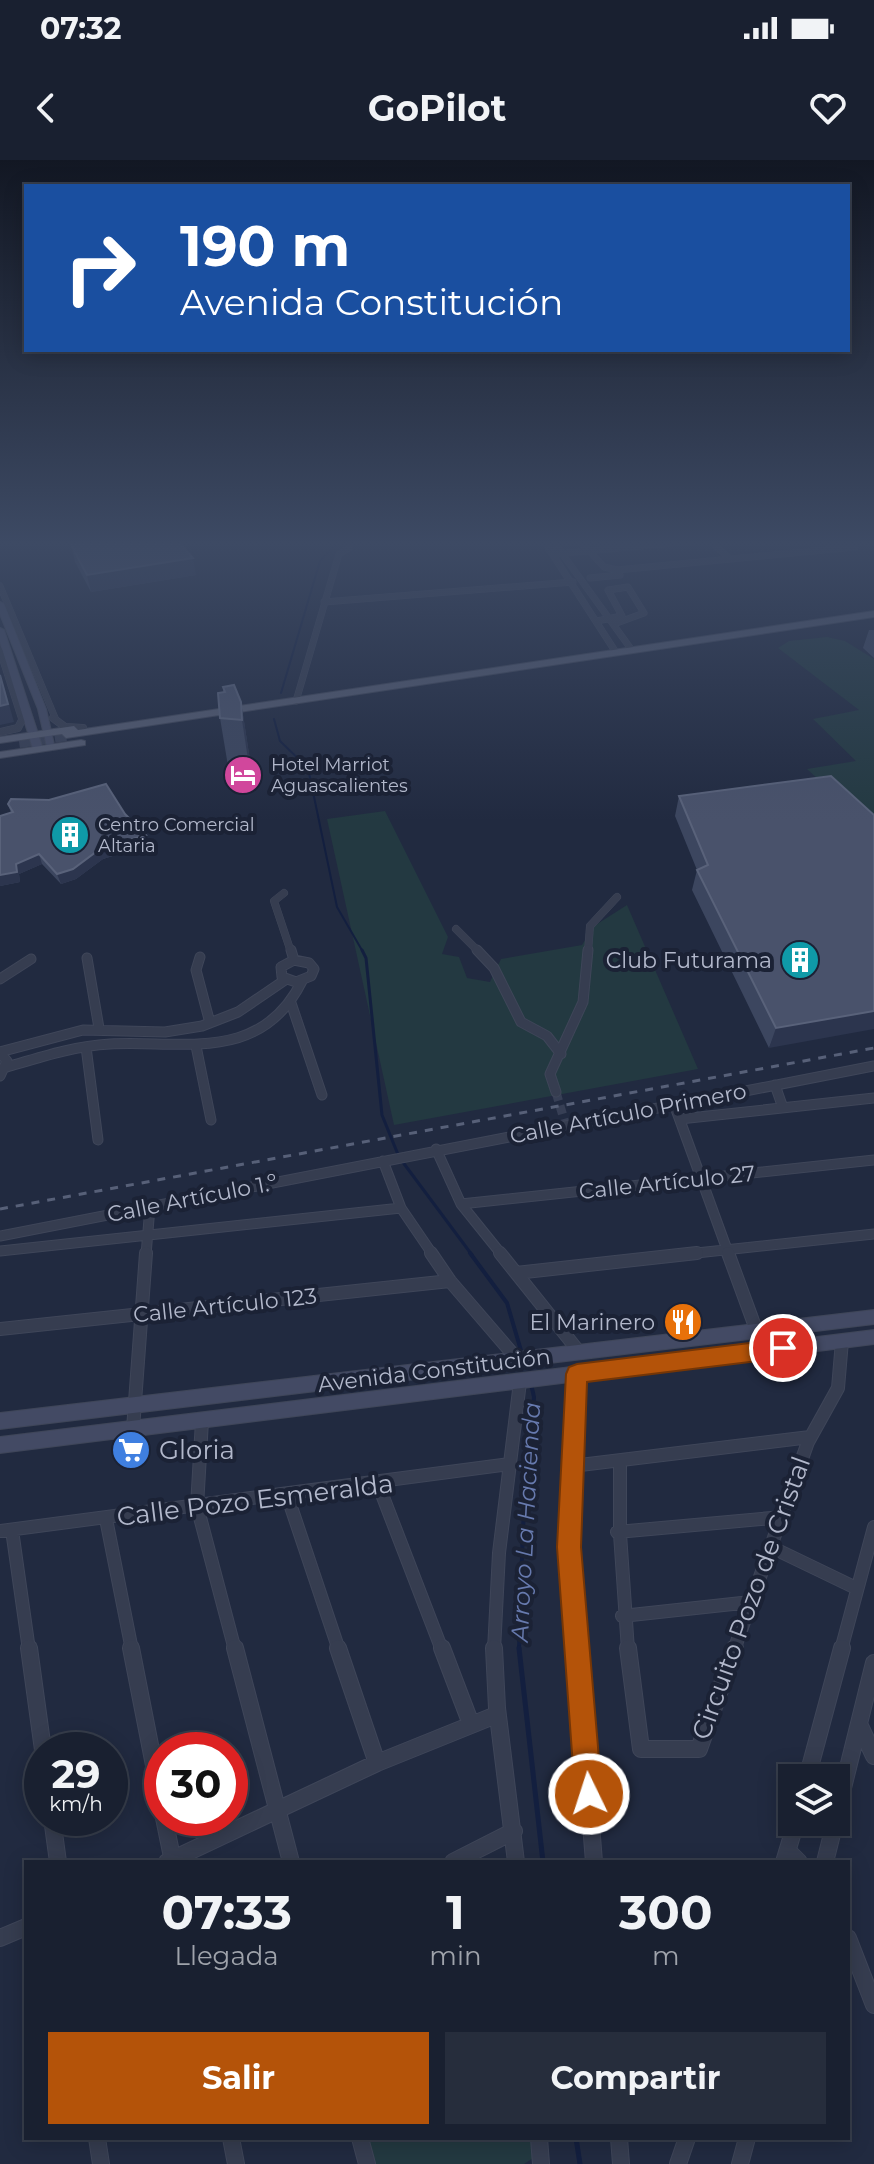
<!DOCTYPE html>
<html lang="es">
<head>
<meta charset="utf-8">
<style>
  :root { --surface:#192030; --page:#262d3c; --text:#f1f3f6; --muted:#9fa3ab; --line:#373e4c; --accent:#b45309 }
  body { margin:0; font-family:Montserrat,sans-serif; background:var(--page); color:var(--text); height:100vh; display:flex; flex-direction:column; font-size:30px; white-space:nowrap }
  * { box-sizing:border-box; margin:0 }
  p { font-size:26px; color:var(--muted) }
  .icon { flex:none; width:44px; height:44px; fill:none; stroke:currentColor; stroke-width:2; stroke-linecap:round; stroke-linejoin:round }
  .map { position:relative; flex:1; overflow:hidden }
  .drawer { position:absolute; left:24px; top:1700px; width:826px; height:280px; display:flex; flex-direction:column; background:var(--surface); border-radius:0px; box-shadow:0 4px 20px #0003,0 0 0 2px var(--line) }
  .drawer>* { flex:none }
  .banner { position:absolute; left:24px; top:24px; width:826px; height:168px; border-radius:0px; box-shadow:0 4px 20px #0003,0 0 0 2px var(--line); background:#1a4fa0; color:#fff; overflow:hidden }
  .controls { position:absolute; left:778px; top:1604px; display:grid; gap:16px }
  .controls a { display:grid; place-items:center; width:72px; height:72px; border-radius:0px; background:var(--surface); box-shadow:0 4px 20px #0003,0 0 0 2px var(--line); font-size:40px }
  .speed { position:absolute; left:24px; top:1572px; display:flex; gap:16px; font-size:40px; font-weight:700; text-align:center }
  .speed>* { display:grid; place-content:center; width:104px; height:104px; border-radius:50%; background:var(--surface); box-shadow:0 4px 20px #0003,0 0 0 2px var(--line); line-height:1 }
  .speed small { font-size:20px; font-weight:400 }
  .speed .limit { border:12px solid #d22; background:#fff; color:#111 }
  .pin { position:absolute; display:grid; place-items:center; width:68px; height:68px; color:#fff; margin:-34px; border:4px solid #fff; border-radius:50%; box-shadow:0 2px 8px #0007 }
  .me { position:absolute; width:88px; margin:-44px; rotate:356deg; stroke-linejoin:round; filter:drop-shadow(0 0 6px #0008) }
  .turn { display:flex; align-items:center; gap:28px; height:168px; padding:0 24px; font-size:36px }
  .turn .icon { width:104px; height:104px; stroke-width:2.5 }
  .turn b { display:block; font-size:56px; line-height:68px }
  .eta { display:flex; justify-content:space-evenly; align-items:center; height:136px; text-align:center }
  .eta b { font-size:48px; font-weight:700; line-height:56px }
  .primary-button { display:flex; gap:16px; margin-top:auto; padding:16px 24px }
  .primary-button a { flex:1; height:92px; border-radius:0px; background:var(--accent); color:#fff; font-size:32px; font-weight:700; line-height:92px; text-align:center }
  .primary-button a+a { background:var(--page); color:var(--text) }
  .status { display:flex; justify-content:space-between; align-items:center; height:56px; padding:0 40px; background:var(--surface); direction:ltr }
  .status svg { height:22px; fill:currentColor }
  header { display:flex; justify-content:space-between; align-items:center; height:104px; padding:0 24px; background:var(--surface); font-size:36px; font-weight:700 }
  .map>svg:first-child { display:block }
</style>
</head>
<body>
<div class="status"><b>07:32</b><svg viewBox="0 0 49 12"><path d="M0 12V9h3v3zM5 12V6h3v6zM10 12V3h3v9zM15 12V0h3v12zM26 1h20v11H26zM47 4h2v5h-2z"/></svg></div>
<header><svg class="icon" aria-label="back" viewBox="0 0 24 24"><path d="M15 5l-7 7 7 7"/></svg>GoPilot<svg class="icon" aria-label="heart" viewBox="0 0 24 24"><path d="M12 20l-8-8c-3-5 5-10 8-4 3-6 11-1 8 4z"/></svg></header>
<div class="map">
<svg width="874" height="2004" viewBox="0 0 874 2004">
  <rect width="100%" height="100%" fill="#212a40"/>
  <path fill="#233941" d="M827,477L845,481L874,499V671L807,609L856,601L813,559L859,550L778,488L789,481Z
    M385,651L448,777L442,794L459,797L467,818L490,822L501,799L582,785L594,766L627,745L698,909L394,965L327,659Z
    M363,1978H537L538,1995L524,2004H369Z"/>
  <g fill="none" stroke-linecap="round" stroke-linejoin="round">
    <path stroke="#131f3f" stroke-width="2" d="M281,533L320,401L339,381
      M274,559L280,581L308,608L337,747L363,792"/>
    <path stroke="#131f3f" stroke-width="3" d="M362,790L366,798L382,955L399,997L472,1095"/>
    <path stroke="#131f3f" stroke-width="4" d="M470,1093L507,1143L522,1194
      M519,1490L523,1367L534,1237L531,1224"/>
    <path stroke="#131f3f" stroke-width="5" d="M519,1488L543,1702
      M576,1978L580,2004"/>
    <path stroke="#373f55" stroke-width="9" stroke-dasharray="9 5" stroke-linecap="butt" d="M556,932L565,963"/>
    <path stroke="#373f55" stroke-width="12" stroke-dasharray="12 6" stroke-linecap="butt" d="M19,582L66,575"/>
    <defs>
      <path id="street-far4" d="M544,381L615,491
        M553,381L631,489
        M580,381L604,407L617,410L855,387
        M710,381L729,398
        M555,394L694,381
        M590,418L620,415
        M0,426L56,560
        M324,442L573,422
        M597,461L622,456L608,430L628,427L644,453L614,464
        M0,491L22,560
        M296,541L339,394L349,388L351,381"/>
      <path id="street-far3" d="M53,558L65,567L83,568
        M0,572L18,568L23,558
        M284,733L274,741L291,792
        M456,769L479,792
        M588,792L590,766L617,737"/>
      <path id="street-far2" d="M291,790L294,800
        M477,790L494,808L521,862L547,876L561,894
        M200,797L196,810L210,863
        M87,798L99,868
        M294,800L309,803L314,809L311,816L296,822L282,817L281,807Z
        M0,819L31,799
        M291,843L322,935
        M196,886L211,960
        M86,887L98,980
        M0,892L83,870L165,872L202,866L238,852L285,820
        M0,893L7,901L0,916
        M7,907C41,897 74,886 110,884C182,880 261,904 302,821
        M775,925L783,948
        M556,932L550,914L583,842L588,790
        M674,944L729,1095
        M680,959L874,938
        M436,989L461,1044L502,1095
        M383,1001L401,1048L433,1095
        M461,1044L874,1000
        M0,1076L874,906
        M0,1091L401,1048
        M146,1095L150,1047
        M678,1095L874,1074"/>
      <path id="street-far1" d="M431,1093L450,1121L518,1200
        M500,1093L580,1193
        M728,1093L757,1172
        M516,1113L697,1093
        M0,1169L450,1121
        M577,1214L569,1387L577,1490
        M202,1261L197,1346L235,1490
        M133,1269L146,1093
        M620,1301V1374L628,1490
        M572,1306L810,1277
        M378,1324L442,1490
        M287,1335L339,1490
        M106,1359L132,1490
        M12,1370L29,1490
        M0,1371L510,1304
        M617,1372L783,1357
        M773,1388L856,1428
        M622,1456L751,1442
        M494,1490L499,1393L520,1222
        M734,1490L808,1282L838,1228L842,1181
        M841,1490L874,1367"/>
      <path id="street" d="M29,1488L43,1590
        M131,1488L162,1646
        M235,1488L291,1702
        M338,1488L377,1603
        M442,1488L471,1564
        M494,1488L497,1548L516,1702
        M577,1488L594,1702
        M628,1488L641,1589H699L735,1488
        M859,1564L874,1596
        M807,1618L842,1488
        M836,1656L874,1503
        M52,1658L58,1702
        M164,1658L173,1702
        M788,1691L799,1702
        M167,1702L377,1603L496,1555
        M453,1702L514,1671
        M784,1702L796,1662
        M825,1702L835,1662
        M0,1778L26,1767
        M848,1778L874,1845
        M97,1978L101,2004
        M231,1978L236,2004
        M360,1978L367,2004
        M539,1978L541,2004
        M619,1978L621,2004
        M678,2004L687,1978
        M740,2004L747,1978"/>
      <path id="secondary" d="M0,442L4,444L46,549L55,589L47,587L38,549L0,454Z
        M0,468L4,470L43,589L41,591L33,589L0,482Z
        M874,1150V1164L0,1269V1253Z
        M874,1170V1184L0,1293V1277Z"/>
      <path id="primary" d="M874,451V457L66,578L62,574L0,583V577L74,566L78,570Z
        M81,580L85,581V585L0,598V592Z"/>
    </defs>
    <use href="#street-far4" stroke="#3f4659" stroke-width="7"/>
    <use href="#street-far3" stroke="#3f4659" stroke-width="8"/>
    <use href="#street-far2" stroke="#3f4659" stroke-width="11"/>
    <use href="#street-far1" stroke="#3f4659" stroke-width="14"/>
    <use href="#street" stroke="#3f4659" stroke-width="18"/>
    <use href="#secondary" stroke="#3f4659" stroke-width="2"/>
    <use href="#primary" stroke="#3f4659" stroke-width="2"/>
    <use href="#street-far4" stroke="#363d50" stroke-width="6"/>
    <use href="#street-far3" stroke="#363d50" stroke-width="7"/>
    <use href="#street-far2" stroke="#363d50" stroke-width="9"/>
    <use href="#street-far1" stroke="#363d50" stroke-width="12"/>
    <use href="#street" stroke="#363d50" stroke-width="16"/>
    <use href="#secondary" fill="#434a64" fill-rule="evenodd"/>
    <use href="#primary" fill="#545b70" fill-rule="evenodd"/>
    <path stroke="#576078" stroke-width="3" stroke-dasharray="8 8" stroke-linecap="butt" d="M0,1049L874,888"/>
  </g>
  <path fill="#3c465f" d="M71,385L196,415L91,432L75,402Z
    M869,470H874V498L863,488Z
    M223,527L241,542L252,613L253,632L232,630L220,558L223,532Z
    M679,636L874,655L769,888L692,730L697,710L675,656Z
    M8,644L125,654L146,675L148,685L103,699L76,719L61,724L42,704L19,714L20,722L0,726V656L11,653Z"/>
  <path fill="#2c354e" d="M193,398L196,415L91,432L87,415Z
    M0,513L14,562L0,565Z
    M241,542L252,613L253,632L242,560Z
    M146,675L148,685L103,699L76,719L61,724L57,714L100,689Z
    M39,694L42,704L19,714L20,722L0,726V715L16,704Z
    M874,851V869L769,888L776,868Z"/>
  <path fill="#49526b" stroke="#59627a" stroke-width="2" d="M101,381H178L193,398L87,415L71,385Z
    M0,515L8,544L0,546Z
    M234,525L241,542L242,560L220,558L218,533L225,532L223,527Z
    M831,616L874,655V851L776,868L697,710L708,705L679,636Z
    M106,624L125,654L146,675L100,689L73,709L57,714L39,694L16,704L17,712L0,715V656L13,652L8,644L11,639L49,640Z"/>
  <linearGradient id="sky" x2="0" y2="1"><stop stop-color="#121723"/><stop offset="0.58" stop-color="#3d4a64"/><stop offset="1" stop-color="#3d4a64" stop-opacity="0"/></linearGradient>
  <rect width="874" height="661" fill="url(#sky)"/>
  <path fill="#b45309" stroke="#753606" stroke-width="2" d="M783,1179L790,1182L794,1188L790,1195L783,1198L587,1222L581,1387L602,1634L598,1644L589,1648L579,1644L575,1634L557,1387L566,1214L569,1207L577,1204Z"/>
  <defs>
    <symbol id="hotel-disc" viewBox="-11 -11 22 22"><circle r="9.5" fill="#d1479c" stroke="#1b2235"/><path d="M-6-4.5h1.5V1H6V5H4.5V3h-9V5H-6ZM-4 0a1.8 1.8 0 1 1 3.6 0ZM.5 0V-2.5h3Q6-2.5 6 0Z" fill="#fff"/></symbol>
    <symbol id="building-disc" viewBox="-11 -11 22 22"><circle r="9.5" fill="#0f9aa8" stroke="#1b2235"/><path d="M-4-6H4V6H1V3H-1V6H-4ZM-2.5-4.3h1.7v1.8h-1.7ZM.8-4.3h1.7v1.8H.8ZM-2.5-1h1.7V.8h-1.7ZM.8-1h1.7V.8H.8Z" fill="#fff"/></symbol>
    <symbol id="restaurant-disc" viewBox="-11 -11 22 22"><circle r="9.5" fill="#e8710a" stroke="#1b2235"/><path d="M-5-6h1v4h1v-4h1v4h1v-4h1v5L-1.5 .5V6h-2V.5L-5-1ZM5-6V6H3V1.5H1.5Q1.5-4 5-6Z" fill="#fff"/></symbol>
    <symbol id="supermarket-disc" viewBox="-11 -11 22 22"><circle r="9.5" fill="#3f7fe0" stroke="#1b2235"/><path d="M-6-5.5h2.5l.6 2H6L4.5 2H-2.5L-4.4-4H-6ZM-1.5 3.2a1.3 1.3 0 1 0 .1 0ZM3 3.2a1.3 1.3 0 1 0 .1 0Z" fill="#fff"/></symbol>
  </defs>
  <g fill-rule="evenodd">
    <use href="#hotel-disc" x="221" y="593" width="44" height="44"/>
    <use href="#building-disc" x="48" y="653" width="44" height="44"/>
    <use href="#building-disc" x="778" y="778" width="44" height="44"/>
    <use href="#restaurant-disc" x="661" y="1140" width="44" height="44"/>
    <use href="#supermarket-disc" x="109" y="1268" width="44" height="44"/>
  </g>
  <g text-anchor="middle" stroke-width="8" stroke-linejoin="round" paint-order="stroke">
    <g font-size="18" fill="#b2b8cb" stroke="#1b2235" text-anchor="start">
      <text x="271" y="611">Hotel Marriot<tspan x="271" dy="21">Aguascalientes</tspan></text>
      <text x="98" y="671">Centro Comercial<tspan x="98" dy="21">Altaria</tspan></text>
    </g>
    <g font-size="22" fill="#b2b8cb" stroke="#1b2235" text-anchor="end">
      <text x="772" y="808">Club Futurama</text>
      <text x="655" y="1170">El Marinero</text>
    </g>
    <g font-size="22" fill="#b2b8cb" stroke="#1b2235">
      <text transform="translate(628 953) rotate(-11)" y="8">Calle Artículo Primero</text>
      <text transform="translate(667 1022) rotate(-6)" y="8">Calle Artículo 27</text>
      <text transform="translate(192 1038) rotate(-11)" y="8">Calle Artículo 1.º</text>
      <text transform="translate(225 1145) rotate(-6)" y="8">Calle Artículo 123</text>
      <text transform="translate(434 1210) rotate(-7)" y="8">Avenida Constitución</text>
    </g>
    <g font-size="24" font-style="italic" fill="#677aae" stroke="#1b2235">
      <text transform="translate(526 1362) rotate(-87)" y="8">Arroyo La Hacienda</text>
    </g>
    <g font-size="26" fill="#b2b8cb" stroke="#1b2235" text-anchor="start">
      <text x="159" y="1299">Gloria</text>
    </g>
    <g font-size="26" fill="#b2b8cb" stroke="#1b2235">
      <text transform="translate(255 1340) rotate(-7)" y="9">Calle Pozo Esmeralda</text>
      <text transform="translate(751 1438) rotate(-70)" y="9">Circuito Pozo de Cristal</text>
    </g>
  </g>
</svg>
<div class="controls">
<a><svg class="icon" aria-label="layers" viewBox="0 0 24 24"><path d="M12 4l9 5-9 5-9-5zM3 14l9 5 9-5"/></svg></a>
</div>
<div class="speed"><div>29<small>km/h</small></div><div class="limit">30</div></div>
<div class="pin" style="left:783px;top:1188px;background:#d93025"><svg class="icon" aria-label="arrive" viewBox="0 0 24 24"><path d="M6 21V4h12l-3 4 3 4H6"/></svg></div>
<svg class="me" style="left:589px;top:1634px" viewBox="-20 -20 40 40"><circle r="17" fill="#b45309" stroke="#fff" stroke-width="3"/><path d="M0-11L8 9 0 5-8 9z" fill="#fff"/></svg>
<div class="banner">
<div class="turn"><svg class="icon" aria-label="right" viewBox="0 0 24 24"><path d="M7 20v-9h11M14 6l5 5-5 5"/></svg><div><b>190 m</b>Avenida Constitución</div></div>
</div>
<section class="drawer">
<div class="eta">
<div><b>07:33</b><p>Llegada</p></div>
<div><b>1</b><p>min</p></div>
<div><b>300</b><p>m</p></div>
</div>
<div class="primary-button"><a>Salir</a><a>Compartir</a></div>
</section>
</div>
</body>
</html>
